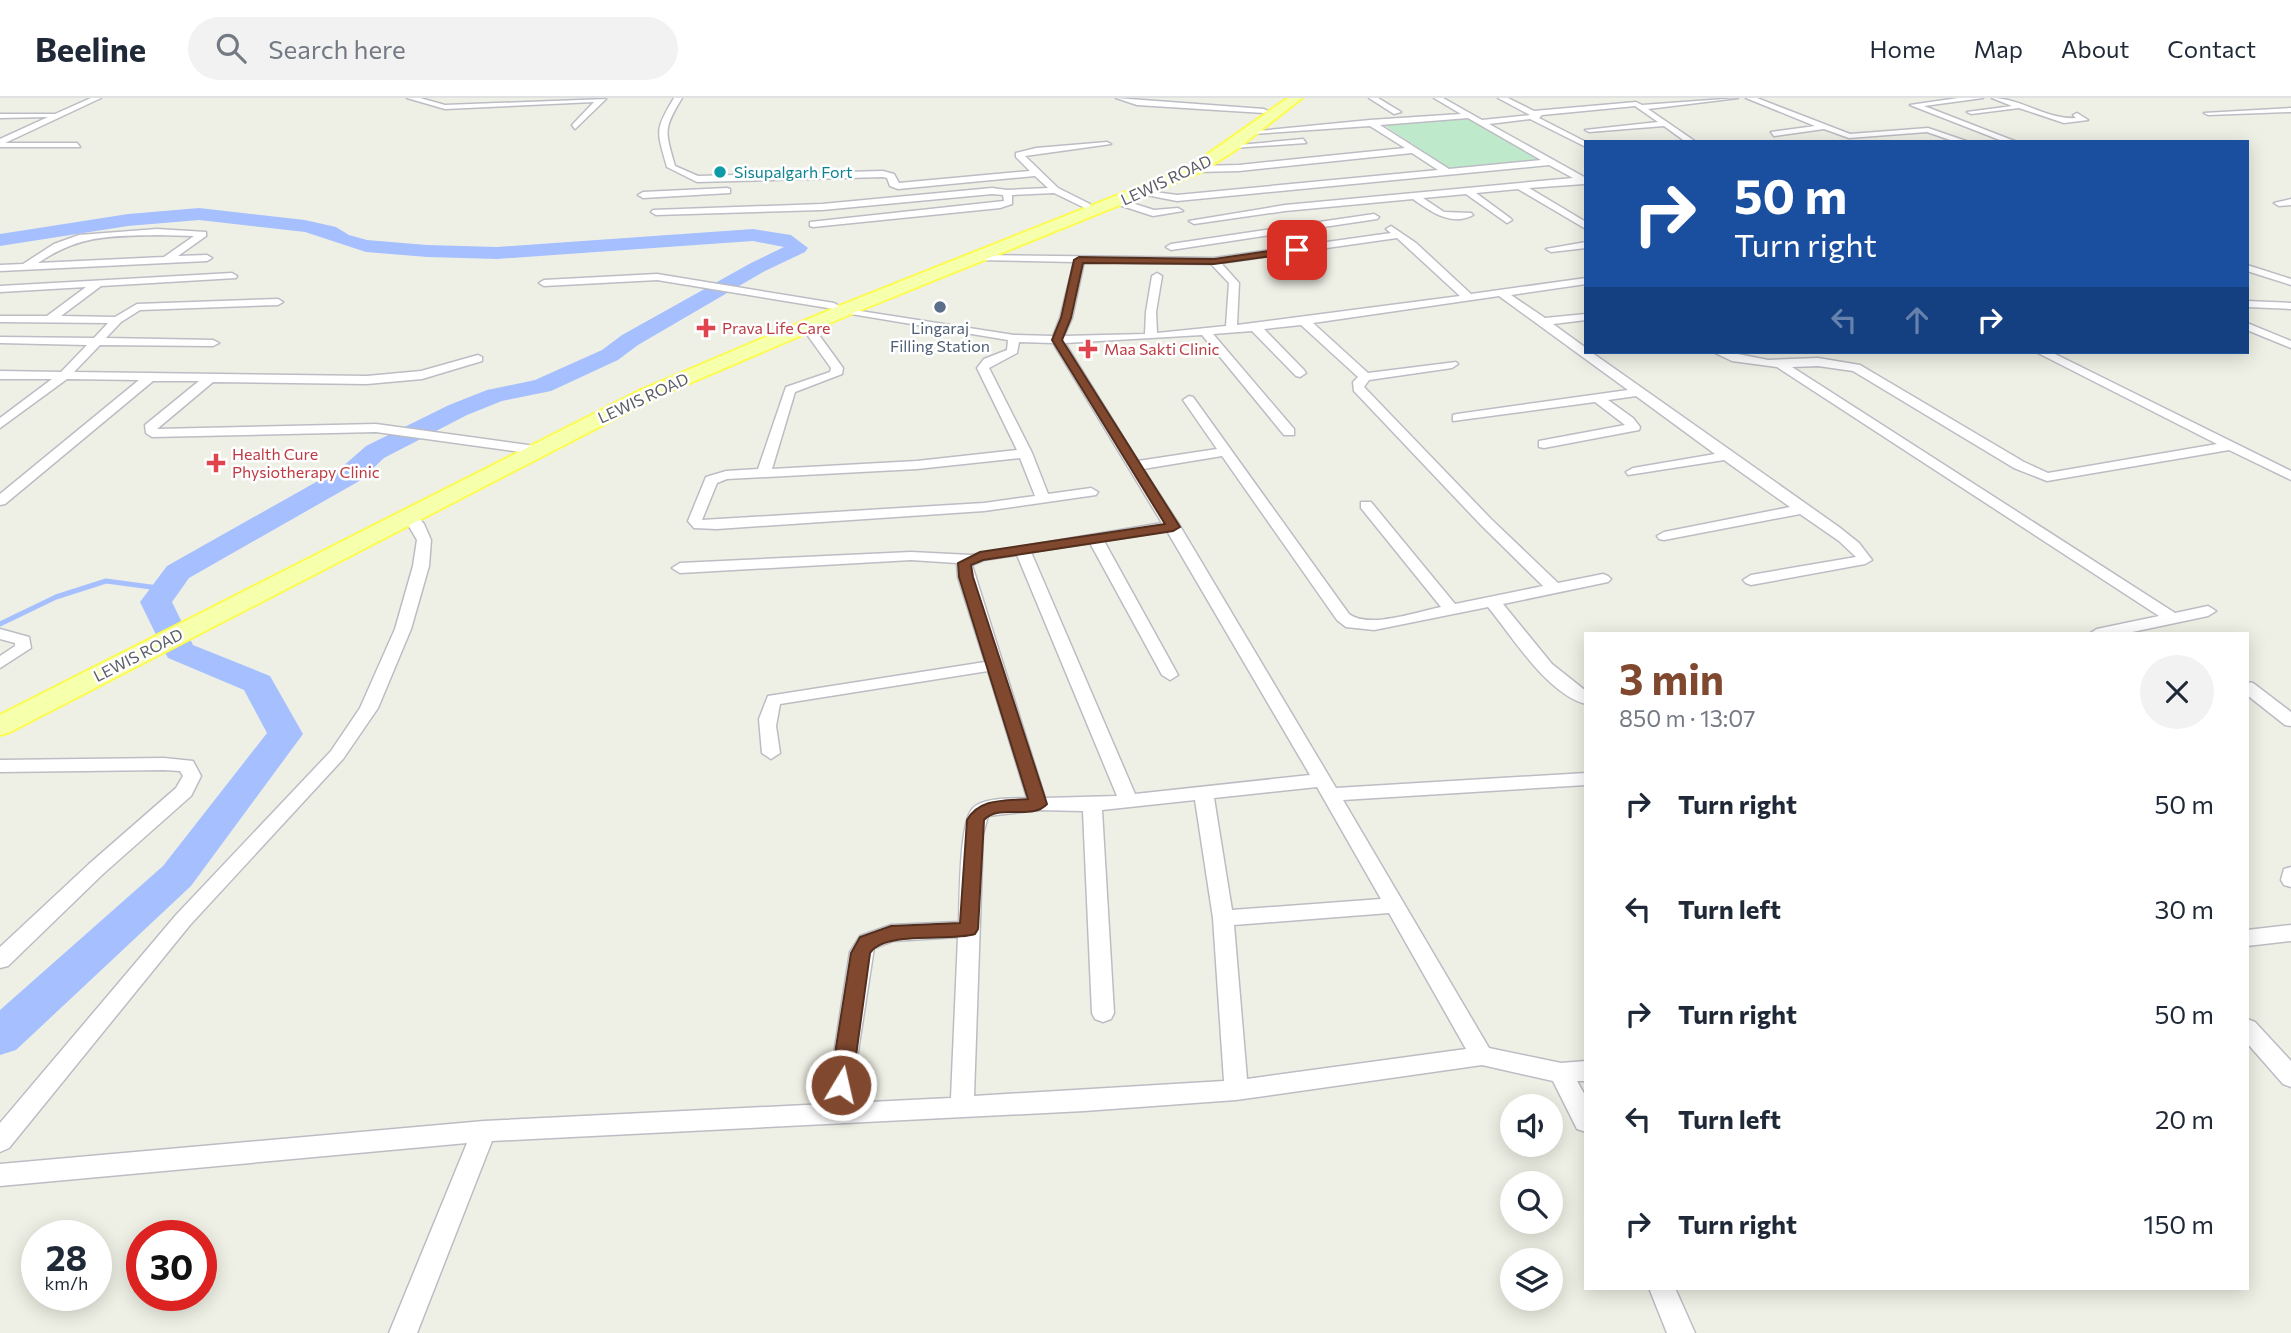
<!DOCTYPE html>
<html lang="en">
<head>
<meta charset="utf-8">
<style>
  :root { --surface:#fff; --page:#f2f2f3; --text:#1f2937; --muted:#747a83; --line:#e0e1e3; --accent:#80482e }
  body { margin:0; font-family:Commissioner,sans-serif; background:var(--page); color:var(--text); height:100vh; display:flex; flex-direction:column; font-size:26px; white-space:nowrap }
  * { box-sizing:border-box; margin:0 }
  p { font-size:23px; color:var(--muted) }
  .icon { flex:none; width:38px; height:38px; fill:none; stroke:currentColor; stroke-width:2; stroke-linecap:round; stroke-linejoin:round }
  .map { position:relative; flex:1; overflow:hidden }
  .panel { position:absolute; left:1584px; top:534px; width:665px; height:658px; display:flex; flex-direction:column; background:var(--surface); border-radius:0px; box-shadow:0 4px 18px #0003 }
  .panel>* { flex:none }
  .guide { position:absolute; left:1584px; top:42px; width:665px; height:214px; border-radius:0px; box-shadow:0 4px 18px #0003; background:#1a4fa0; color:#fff; overflow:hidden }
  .buttons { position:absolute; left:1500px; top:996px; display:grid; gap:14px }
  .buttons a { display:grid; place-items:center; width:63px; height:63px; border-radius:50%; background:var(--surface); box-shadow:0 4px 18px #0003; font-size:35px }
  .speed { position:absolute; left:21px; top:1122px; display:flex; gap:14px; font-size:35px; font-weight:700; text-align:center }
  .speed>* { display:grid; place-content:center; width:91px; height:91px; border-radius:50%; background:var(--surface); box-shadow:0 4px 18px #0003; line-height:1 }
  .speed small { font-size:18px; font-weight:400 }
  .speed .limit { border:10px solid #d22; background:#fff; color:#111 }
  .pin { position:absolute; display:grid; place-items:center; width:60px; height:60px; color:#fff; margin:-30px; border-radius:14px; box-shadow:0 4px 10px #0006 }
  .me { position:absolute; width:77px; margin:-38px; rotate:9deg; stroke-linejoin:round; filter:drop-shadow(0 0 5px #0008) }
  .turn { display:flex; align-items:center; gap:24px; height:147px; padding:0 35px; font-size:32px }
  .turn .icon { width:91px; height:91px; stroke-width:2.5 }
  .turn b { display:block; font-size:49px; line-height:60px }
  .lanes { display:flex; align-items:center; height:66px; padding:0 35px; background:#0003; justify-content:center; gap:35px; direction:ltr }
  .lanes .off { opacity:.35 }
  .round { display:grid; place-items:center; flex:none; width:74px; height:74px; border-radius:37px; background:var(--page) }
  .head { display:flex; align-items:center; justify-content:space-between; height:119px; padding:0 35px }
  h1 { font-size:42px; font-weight:700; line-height:52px; color:var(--accent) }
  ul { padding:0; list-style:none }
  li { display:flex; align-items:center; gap:21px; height:105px; padding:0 35px }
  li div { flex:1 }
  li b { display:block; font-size:26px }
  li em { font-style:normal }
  header { display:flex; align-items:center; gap:42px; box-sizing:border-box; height:98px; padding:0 35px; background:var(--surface); border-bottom:2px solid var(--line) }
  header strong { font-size:33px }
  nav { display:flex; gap:38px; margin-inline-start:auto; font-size:24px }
  .search { width:490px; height:63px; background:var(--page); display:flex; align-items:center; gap:18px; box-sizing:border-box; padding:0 24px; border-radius:38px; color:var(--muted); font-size:26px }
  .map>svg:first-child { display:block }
</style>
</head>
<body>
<header>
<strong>Beeline</strong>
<div class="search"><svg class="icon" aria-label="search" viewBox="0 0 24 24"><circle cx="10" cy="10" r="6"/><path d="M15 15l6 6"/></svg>Search here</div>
<nav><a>Home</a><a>Map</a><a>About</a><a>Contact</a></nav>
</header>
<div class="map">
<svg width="2291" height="1235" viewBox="0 0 2291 1235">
  <rect width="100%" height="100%" fill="#eff0e5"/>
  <path fill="#bfe9cb" d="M1470,21L1541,61L1450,71L1384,27Z"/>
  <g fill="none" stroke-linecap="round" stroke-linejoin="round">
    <path stroke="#a6c0ff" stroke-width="5" d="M0,526L56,499L106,483L166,491"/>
    <path fill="#a6c0ff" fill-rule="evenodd" d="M199,110L305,122L336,129L349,137L367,142L427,147L497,149L753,131L791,137L808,150L805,154L765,173L638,247L618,262L551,293L502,303L467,317L384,360L361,382L189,480L172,504L193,547L270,578L303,636L191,788L16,952L0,957V912L163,768L267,635L244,592L168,560L164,553L140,504L167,468L341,370L366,348L449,307L487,292L535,282L602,252L622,237L751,165L784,149L753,143L497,161L427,159L366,154L305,134L199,122L128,128L0,148V136L128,116Z"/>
    <defs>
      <path id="minor" d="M91,0H101L5,45H77L80,49H0V41L48,19L0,20V16H55Z
        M407,0H420L445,7L606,1L575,31L572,27L594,4L445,11Z
        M674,0H682C663,31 665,33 675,68L698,78L883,73L894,76L899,85L1030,73L1016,59V55L1036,50L1107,44L1111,46L1025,58L1058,90L1090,106V110L1087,111L1054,95L1012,97V106L1000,110L813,129L810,128V124L1004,103L1003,97L992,96L822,112L656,117L651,114L653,112L822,106L992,90L1007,92L1048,90L1035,78L898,91L890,88L887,80L883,79L697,84L667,69C657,33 654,33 674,0Z
        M1116,0L1264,11L1268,13L1264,15L1137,7Z
        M1369,0H1378L1401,14L1394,16Z
        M1434,0H1443L1482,22L1530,17L1498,0H1508L1534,13L1636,4L1642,7L1738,0L1648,11L1696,44H1686L1664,28L1589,34L1585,32L1658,24L1635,8L1542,17L1539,20L1586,44V49L1530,21L1489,26L1586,80L1584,86L1529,90L1586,124V131L1518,91L1476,95L1510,120L1512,122L1507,125L1466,96L1423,100L1444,114L1471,115L1473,117C1451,129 1430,113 1413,101L1285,113L1194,126L1189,123L1285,107L1573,80L1549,67L1177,103L1136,95L1140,92L1177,97L1438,72L1412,55L1239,73L1196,74L1192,71L1196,68L1239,67L1405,50L1370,28L1252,36L1248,34L1370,22L1461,16ZM1468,20L1541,62L1449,71L1380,27Z
        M1746,0H1757L1850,36L1928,30L1969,44H1956L1927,34L1849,40L1824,31L1774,38L1771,34L1815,28Z
        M1958,0H1983L1924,8L2017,44H2005L1910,7Z
        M1992,0C2021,0 2047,22 2076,20L2073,17L2077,15L2088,22L2064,25L2019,10L1971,16L1967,14L2012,8Z
        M2291,10V14L2208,17L2204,15Z
        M1303,41L1306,45L1232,50L1228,48Z
        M727,90L730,91V95L643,100L638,97L643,94Z
        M1119,101L1154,112L1178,110L1183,113L1153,118L1116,106L1114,104Z
        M2291,101V107L2279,108L2274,105Z
        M1374,116L1379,119L1377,121L1171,152L1166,149L1171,146Z
        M1391,128L1416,145L1471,196L1586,180V186L1511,197L1545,220L1586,216V222L1553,226L1586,250V254H1591L1839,429L1859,445L1872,462L1865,466L1751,487L1746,485L1743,482L1751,477L1856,459L1839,443L1800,416L1664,442L1659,441L1657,438L1664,434L1790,409L1724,362L1628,377L1626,374L1633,370L1715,356L1636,298L1608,302L1633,320L1640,329L1639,332L1544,350L1539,349V343L1625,327L1595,304L1453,323V317L1457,316L1628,292L1499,198L1313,225L1368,275L1456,264L1458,266L1452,270L1369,282L1364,289L1491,421L1558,485L1603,476L1608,478L1611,481L1608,484L1503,506L1552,566L1586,593V606C1547,596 1512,538 1488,509L1374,532L1346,529L1337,522L1222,358L1143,371L1180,428L1336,690L1586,675V687L1343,702L1489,950L1561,965L1586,963V983H1577L1586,999V1034L1577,1031L1553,983L1482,967L1236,1002L1084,1013L492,1043L417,1235H389L467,1045L0,1088V1066L484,1023L826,1006L850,854L860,838L891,827L959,824C960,803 959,723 973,710C985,699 1012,701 1027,700L988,573L780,606L776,628L780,655L771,661L762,655L759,621L768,598L985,564L958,479L957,465L911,462L680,475L672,470L680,465L911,454L971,457L1162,425L1053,245L1019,244L1017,255L989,270L1032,355L1048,396L1091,390L1098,394L1096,397L984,413L717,431L694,430L688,423L706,379L726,373L758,371L786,289L830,274L831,270L801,228L811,226L843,270L842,276L795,294L772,371L917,363L1017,352L977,270L984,261L1007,252L1008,242L845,215L841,214V210L1014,237L1053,238L1060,220L1074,164L979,162L975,161V157L1214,160L1391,135L1386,131ZM1397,140L1460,198L1237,227L1239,185L1221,165ZM1084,164L1211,166L1229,185L1226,228L1157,235L1156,214L1162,178L1157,175L1152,178L1146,214L1145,236L1064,238L1072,220ZM1301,227L1358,279L1353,284L1354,293L1481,427L1543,488L1455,506L1371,404H1361V410L1441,509C1417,514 1368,531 1349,516L1193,299L1189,298L1183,302L1217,351L1138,363L1065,245L1202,237L1284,337H1294V331L1213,236L1252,233L1296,278L1300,279L1306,275L1304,272L1264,231ZM1020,360L1035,398L984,405L702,422L717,385L727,381L917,371ZM1167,433L1310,677L1135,696L1031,454L1090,445L1162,577L1170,582L1178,577L1104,443ZM1017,457L1117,698L1045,700L972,467L984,462ZM1317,689L1381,801L1232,812L1214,700ZM1195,702L1213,820L1224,983L974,998L983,736L988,718L1038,712L1083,713L1092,915L1095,921L1103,924L1111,921L1114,915L1102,712ZM1389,815L1466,951L1247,981L1234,827ZM958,839L951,1000L850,1005L874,850L893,843Z
        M157,131L206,134V138L178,158L207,157L212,160L207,163L0,173V167L23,166L54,146L79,137ZM157,137L194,138L164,159L38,165C79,137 109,138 157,137Z
        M1586,144V150L1551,154L1546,151Z
        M2247,167L2291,181V187L2247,173Z
        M232,175L237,178L236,180L101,188L61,218L115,219L137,206L278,201L283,204L278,207L140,212L121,224L106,240L213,242L219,245L213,248L100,247L74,274L367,278L421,273L478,257L482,259V263L422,281L367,286L213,284L157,331L376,326L535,348L542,352L535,356L376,334L152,339L146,335L145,327L199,283H153L5,406L0,407V396L139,282L67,281L0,330V320L52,281H0V273L61,274L87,247L0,245V239L94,240L108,225L0,224V218H47L86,189L0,194V188Z
        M657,176L834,205L839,208L834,211L657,182L544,188L539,185L544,182Z
        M2247,203L2291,205V211L2247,209Z
        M2247,225L2291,243V250L2247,232Z
        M1713,254H1728L1768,262L1818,260L1860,267L2024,364L2048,375L2217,346L2036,254H2051L2291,373V382L2229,352L2047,383L2014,370L1853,273L1818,268L1792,269L2175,515L2208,508L2216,513L2208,518L2123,536H2089L2097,531L2159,518L1777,269L1732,263Z
        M410,414L415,415L424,426L431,442L429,468L411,531L378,610L343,661L190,827L9,1050L0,1054V1025L176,817L331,653L360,610L395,531L413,468L417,442L403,418Z
        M0,531L29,539L31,550L0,570V558L15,548V545L0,541Z
        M2247,584L2253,585L2291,614V628L2285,627L2247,597Z
        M164,660L193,663L201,678L191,698L103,776L8,868L0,870V849L89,766L176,690L183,678L180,673L164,672L0,674V662Z
        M2291,769V789L2284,787L2281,782L2284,771Z
        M2291,827V843L2247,848V832Z
        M2247,921L2255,924L2291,963V989L2283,986L2247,945Z
        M1649,1190H1675L1695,1235H1667Z"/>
      <path id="primary" d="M1288,0H1302L1237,51L1201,74L851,216L655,300L10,634L0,637V617L641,292L839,208L1191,68Z"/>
    </defs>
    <use href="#minor" stroke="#bcbdc4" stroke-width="3"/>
    <use href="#primary" stroke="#fcfb51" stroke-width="4"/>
    <use href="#minor" fill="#fff" fill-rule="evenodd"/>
    <use href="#primary" fill="#f6ffab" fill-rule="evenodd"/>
  </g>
  <path fill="#80482e" stroke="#532f1e" stroke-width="2" d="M1297,149L1300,150V154L1214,166L1083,165L1071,220L1062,242L1180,429L1173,433L983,462L971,467L973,479L1047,706C1032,723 999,705 984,722L978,831L975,836C950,844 885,832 870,855L852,987L849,993L841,996L833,993L830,987L851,855L860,839L891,828L960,825L967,722C980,700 1004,703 1028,701L959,479L958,465L980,454L1165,426L1052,242L1061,220L1074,162L1079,159L1214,161Z"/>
  <circle fill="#0f9aa8" stroke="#fff" stroke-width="2.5" cx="720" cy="74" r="7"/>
  <circle fill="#5c6f8a" stroke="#fff" stroke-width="2.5" cx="940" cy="209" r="7"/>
  <g fill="#e0444e" stroke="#fff" stroke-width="2.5">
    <path d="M702.5 219.5h7v7h7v7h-7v7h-7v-7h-7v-7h7z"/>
    <path d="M1084.5 240.5h7v7h7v7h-7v7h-7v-7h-7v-7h7z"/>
    <path d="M212.5 354.5h7v7h7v7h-7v7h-7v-7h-7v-7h7z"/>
  </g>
  <g text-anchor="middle" stroke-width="5" stroke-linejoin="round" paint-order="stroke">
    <g font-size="16" fill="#0d838f" stroke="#fff" text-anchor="start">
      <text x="734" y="80">Sisupalgarh Fort</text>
    </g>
    <g font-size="16" fill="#5c5e66" stroke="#fff">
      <text transform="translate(1166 82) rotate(-25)" y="6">LEWIS ROAD</text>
      <text transform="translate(643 300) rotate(-25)" y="6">LEWIS ROAD</text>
      <text transform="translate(138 557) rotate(-27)" y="6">LEWIS ROAD</text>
    </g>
    <g font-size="16" fill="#be3a42" stroke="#fff" text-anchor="start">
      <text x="722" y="236">Prava Life Care</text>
      <text x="1104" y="257">Maa Sakti Clinic</text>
      <text x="232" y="362">Health Cure<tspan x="232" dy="18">Physiotherapy Clinic</tspan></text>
    </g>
    <g font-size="16" fill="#4e5e75" stroke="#fff">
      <text x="940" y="236">Lingaraj<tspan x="940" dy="18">Filling Station</tspan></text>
    </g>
  </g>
</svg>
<div class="buttons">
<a><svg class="icon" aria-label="sound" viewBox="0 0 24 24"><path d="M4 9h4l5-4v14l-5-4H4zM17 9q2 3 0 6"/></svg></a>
<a><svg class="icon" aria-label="search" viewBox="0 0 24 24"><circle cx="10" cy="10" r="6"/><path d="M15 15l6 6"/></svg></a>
<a><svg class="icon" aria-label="layers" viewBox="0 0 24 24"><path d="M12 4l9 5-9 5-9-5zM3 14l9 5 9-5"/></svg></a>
</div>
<div class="speed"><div>28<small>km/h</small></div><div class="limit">30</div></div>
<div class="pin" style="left:1297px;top:152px;background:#d93025"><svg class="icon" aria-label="arrive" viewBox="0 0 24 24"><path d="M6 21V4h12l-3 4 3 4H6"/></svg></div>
<svg class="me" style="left:841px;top:987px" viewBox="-20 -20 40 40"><circle r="17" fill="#80482e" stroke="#fff" stroke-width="3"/><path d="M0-11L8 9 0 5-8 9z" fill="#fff"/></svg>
<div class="guide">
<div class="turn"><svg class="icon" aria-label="right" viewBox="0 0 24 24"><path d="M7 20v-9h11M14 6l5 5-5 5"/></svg><div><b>50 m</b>Turn right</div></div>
<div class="lanes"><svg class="icon off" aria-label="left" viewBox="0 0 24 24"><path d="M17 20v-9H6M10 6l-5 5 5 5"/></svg><svg class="icon off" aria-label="ahead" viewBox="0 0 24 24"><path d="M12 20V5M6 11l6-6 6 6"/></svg><svg class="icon" aria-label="right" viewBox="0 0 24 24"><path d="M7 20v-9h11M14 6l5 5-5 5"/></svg></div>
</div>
<section class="panel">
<div class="head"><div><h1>3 min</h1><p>850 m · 13:07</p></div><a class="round"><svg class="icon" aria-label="close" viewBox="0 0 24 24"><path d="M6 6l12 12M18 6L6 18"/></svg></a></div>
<ul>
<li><svg class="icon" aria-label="right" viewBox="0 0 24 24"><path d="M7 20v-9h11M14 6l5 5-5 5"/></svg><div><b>Turn right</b></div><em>50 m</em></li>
<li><svg class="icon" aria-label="left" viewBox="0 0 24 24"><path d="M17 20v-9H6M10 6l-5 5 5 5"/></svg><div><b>Turn left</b></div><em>30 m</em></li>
<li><svg class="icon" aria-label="right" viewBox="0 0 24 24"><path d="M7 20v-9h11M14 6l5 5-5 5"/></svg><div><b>Turn right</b></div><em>50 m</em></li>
<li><svg class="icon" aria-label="left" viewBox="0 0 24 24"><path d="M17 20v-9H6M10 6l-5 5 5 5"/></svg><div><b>Turn left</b></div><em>20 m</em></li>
<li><svg class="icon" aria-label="right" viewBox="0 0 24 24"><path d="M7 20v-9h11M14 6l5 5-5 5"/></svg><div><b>Turn right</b></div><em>150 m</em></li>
</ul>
</section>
</div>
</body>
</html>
